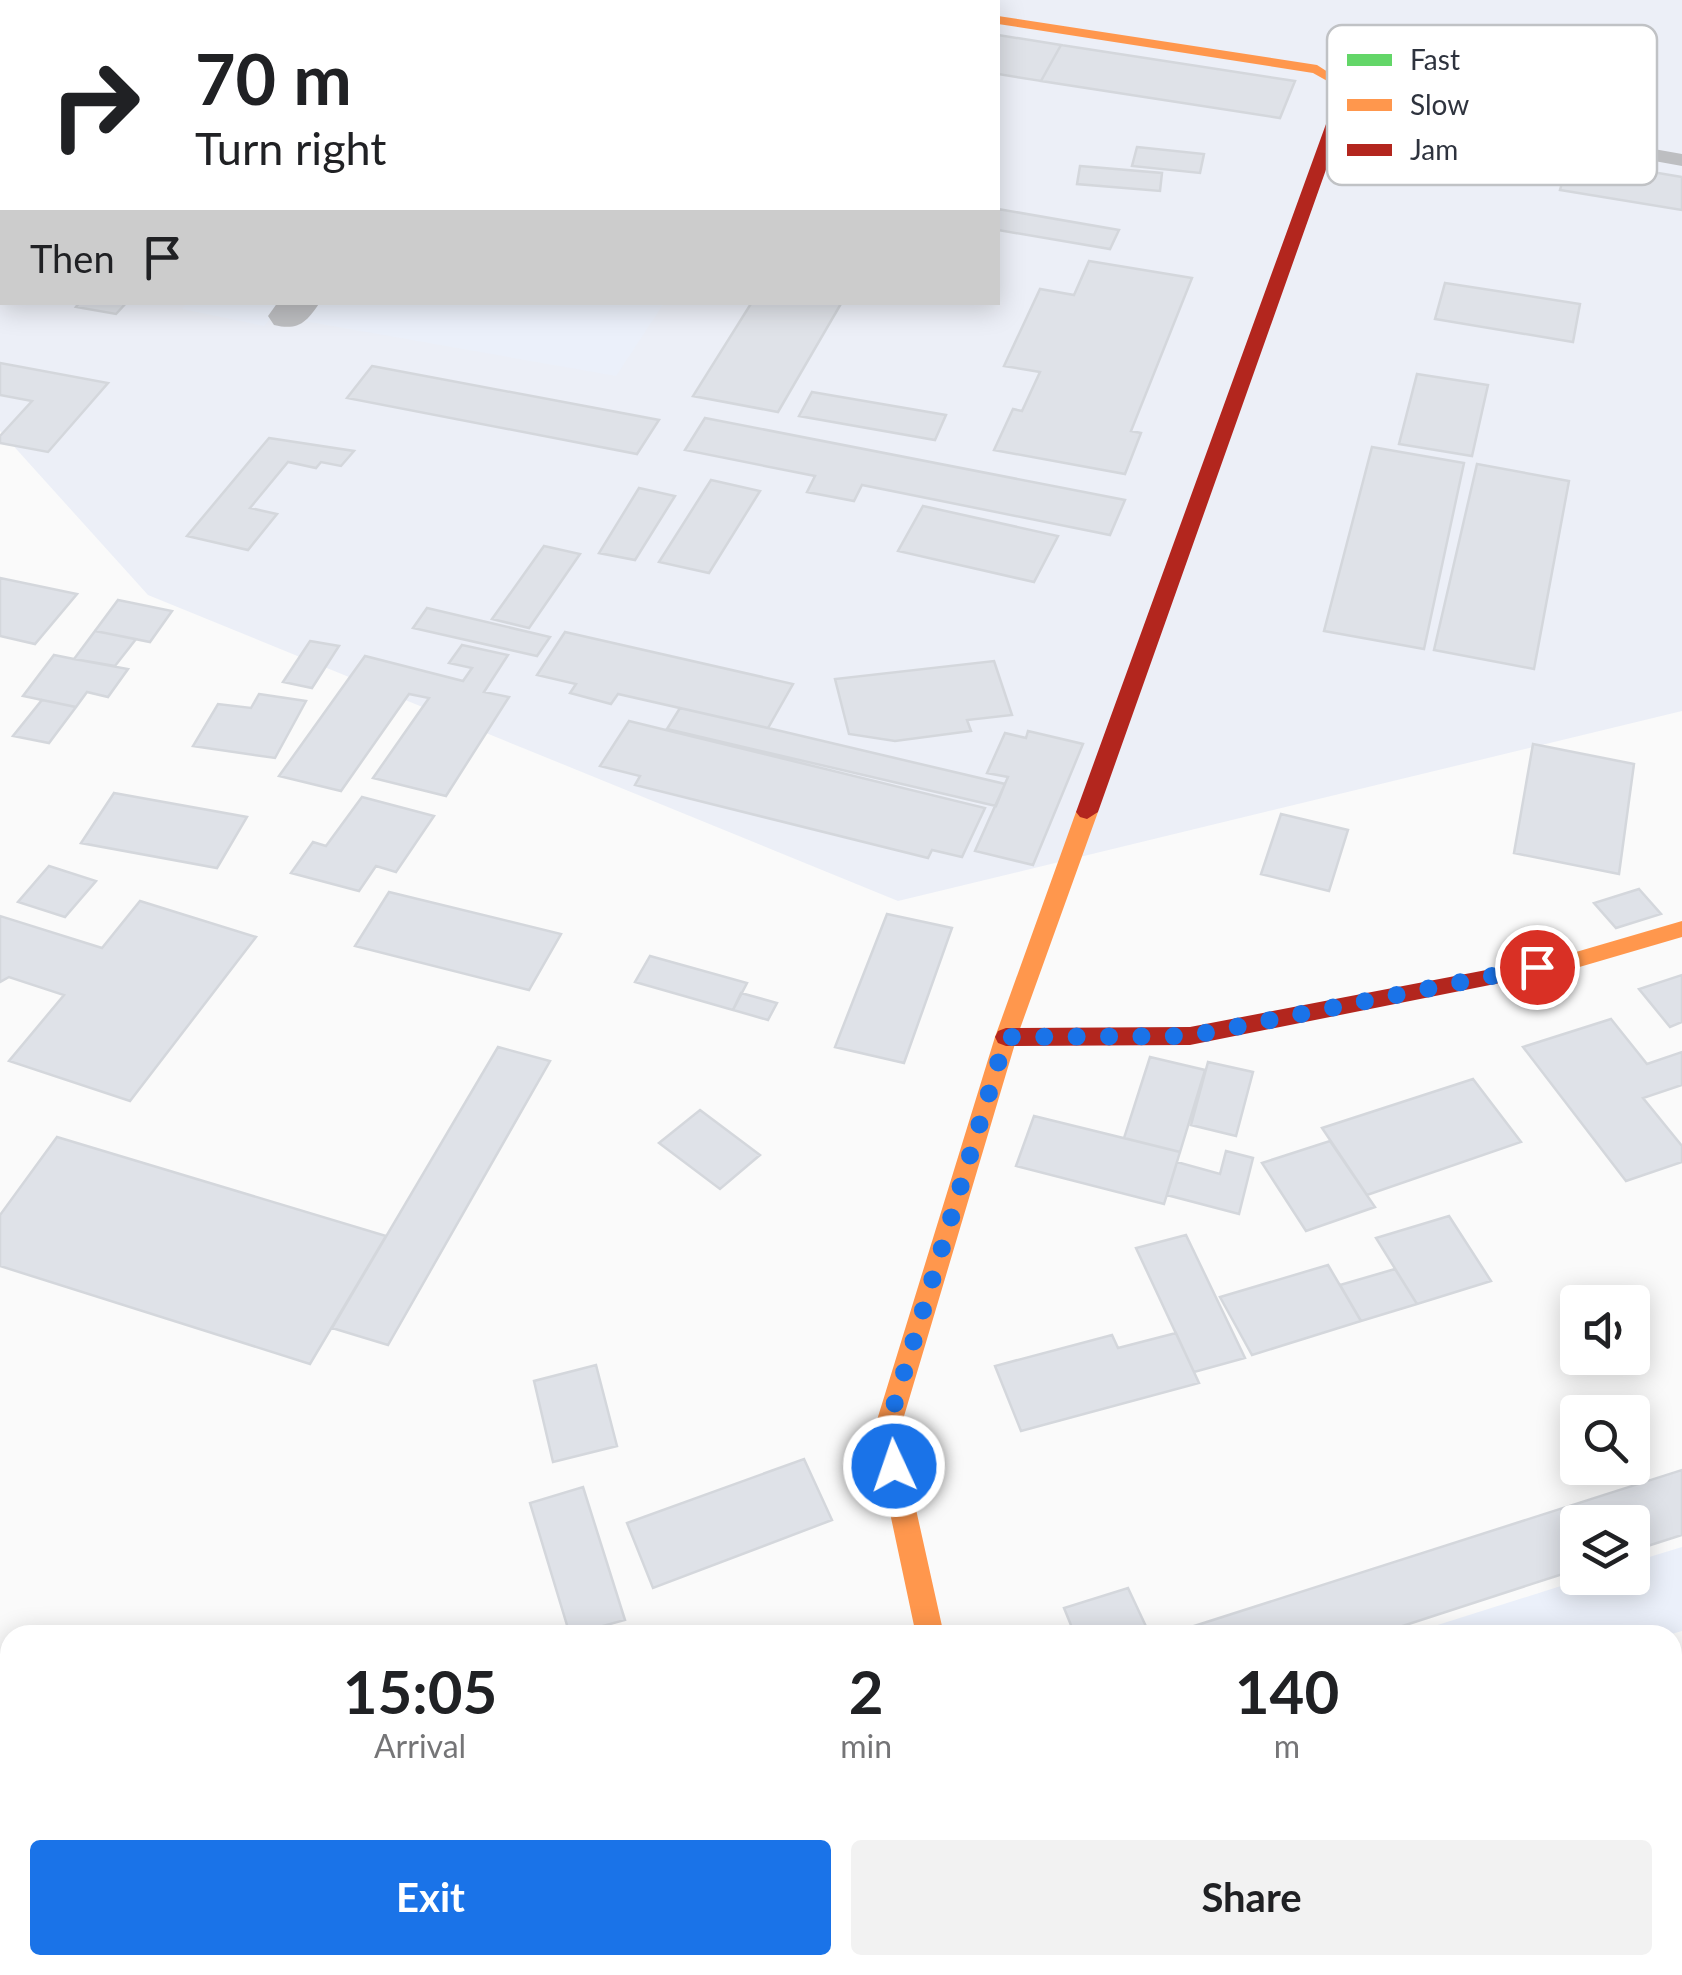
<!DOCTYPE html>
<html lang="en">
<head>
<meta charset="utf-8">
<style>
  :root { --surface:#fff; --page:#f2f2f2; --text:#202124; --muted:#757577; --accent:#1a73e8 }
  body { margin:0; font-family:Lato,sans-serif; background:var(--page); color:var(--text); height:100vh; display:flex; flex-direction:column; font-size:38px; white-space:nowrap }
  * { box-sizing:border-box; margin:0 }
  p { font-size:32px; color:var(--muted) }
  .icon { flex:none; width:55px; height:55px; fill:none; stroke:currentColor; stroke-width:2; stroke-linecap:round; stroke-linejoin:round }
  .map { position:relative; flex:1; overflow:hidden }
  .sheet { position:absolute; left:0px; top:1625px; width:1682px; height:350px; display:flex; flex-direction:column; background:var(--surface); border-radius:30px 30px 0 0; box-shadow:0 5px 25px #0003 }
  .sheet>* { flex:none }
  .banner { position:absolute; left:0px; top:0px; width:1000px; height:305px; box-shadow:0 5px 25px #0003; background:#fff; color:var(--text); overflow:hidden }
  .controls { position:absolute; left:1560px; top:1285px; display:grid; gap:20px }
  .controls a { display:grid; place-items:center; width:90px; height:90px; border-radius:10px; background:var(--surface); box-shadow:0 5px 25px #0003; font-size:50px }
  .pin { position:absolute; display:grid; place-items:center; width:85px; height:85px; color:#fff; margin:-42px; border:5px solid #fff; border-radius:50%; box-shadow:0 2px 10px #0007 }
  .me { position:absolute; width:110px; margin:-55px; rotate:357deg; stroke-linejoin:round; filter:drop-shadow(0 0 8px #0008) }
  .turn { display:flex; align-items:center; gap:35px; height:210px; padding:0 30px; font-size:45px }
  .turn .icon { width:130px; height:130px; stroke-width:2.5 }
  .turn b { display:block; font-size:70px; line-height:85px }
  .then { display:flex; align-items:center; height:95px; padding:0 30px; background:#0003; gap:20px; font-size:38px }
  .eta { display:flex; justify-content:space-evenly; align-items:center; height:170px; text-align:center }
  .eta b { font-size:60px; font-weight:700; line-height:70px }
  .button { display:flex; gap:20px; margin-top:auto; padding:20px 30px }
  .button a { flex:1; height:115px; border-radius:10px; background:var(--accent); color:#fff; font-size:40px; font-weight:700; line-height:115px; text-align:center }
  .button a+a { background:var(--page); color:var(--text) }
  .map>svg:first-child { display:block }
</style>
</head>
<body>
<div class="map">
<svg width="1682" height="1975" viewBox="0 0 1682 1975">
  <rect width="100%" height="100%" fill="#fafafa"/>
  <path fill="#eceff7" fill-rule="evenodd" d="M0,0H1682V711L898,901L148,595L0,431ZM2,2H998V302H2Z"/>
  <path fill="#ebf0fa" d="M187,303H284L264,326L182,309Z
    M319,303H664L616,376L304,321Z
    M1682,1547V1631L1668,1635H1406L1586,1578H1632L1633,1562Z"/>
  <path fill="#dfe2e8" stroke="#d4d7dc" stroke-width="2.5" d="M998,35L1061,45L1041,81L998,74Z
    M1061,45L1295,81L1280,118L1041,81Z
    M1137,147L1204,154L1200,173L1132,166Z
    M1569,158L1682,177V210L1560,190Z
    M1080,166L1162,173L1160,191L1077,184Z
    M998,209L1119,230L1110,249L998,230Z
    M1089,261L1192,278L1131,431L1141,433L1125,474L994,450L1013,409L1022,411L1040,372L1004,366L1040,289L1074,295Z
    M1445,283L1580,304L1573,342L1435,319Z
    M80,302H127L116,314L76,307Z
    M752,302H842L778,412L693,396Z
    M0,363L108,383L48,452L0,443V436L32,401L0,395Z
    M372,366L659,420L637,454L347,398Z
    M1417,374L1488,385L1472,456L1399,444Z
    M812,392L946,415L935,440L799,416Z
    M705,418L1125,500L1110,535L862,485L854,501L807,492L815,476L685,450Z
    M269,438L354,451L341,466L321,462L316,468L288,462L250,508L277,514L248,550L187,536Z
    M1372,447L1464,463L1424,649L1324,631Z
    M1477,464L1569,481L1534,669L1434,650Z
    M711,480L760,491L709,573L659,562Z
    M639,488L675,496L635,560L599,553Z
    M923,506L1058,536L1034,582L898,551Z
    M544,546L580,554L529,628L492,619Z
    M0,578L77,594L35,644L0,636Z
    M118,600L172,611L150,642L95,631Z
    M427,608L550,637L537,656L413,628Z
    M95,631L136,639L115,666L74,659Z
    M565,632L793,684L768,728L618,694L611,704L570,693L576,684L537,675Z
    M310,641L339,646L312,688L283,682Z
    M462,645L508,655L484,692L509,697L446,796L373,778L429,698L409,694L341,791L279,776L365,656L463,681L472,668L449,663Z
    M54,655L74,659L128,669L108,697L87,692L76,707L23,696Z
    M994,661L1012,715L967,720L971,731L895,741L849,734L835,679Z
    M259,694L306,701L275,758L193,746L218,704L251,708Z
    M42,700L76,707L49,743L13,736Z
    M680,708L768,728L1005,784L996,806L667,729Z
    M629,721L985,808L962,857L932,850L928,858L635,785L640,776L600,766Z
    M1028,731L1083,744L1033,865L975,851L1008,777L987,773L1005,733L1026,738Z
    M1533,744L1634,764L1619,874L1514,853Z
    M114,793L247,817L217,868L81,843Z
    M362,797L434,816L396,872L376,866L359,891L291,873L313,842L326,846Z
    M1281,814L1348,830L1329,891L1261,874Z
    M49,866L96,881L65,917L18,902Z
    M1639,889L1661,914L1616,928L1594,903Z
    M389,892L561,934L529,990L355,946Z
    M140,901L256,937L130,1101L9,1061L64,995L9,977L0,982V916L102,948Z
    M887,914L952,928L904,1063L835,1047Z
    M650,956L747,983L733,1010L635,982Z
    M1682,975V1022L1670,1027L1639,989Z
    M741,993L777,1003L768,1020L733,1010Z
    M1611,1019L1647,1064L1682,1052V1085L1643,1098L1682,1146V1162L1626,1181L1523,1047Z
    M498,1047L550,1061L388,1345L332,1328Z
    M1150,1057L1205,1070L1180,1152L1124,1138Z
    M1208,1062L1253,1072L1236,1136L1191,1125Z
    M1473,1079L1521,1142L1367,1195L1322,1128Z
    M700,1110L760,1155L720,1189L659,1143Z
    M1034,1116L1180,1152L1164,1204L1016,1166Z
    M57,1137L386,1236L310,1364L0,1266V1215Z
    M1330,1141L1375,1207L1306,1231L1262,1163Z
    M1226,1151L1253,1158L1239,1214L1167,1195L1177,1162L1220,1174Z
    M1449,1216L1491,1281L1417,1304L1376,1238Z
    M1186,1235L1245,1358L1194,1372L1136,1248Z
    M1328,1265L1361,1321L1252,1355L1220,1297Z
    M1395,1269L1417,1304L1361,1321L1340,1285Z
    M1176,1333L1199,1383L1021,1431L995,1366L1112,1335L1118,1348Z
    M596,1365L617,1446L553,1462L534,1381Z
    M804,1459L832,1520L653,1588L627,1523Z
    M1682,1470V1535L1632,1551V1522H1578V1569L1375,1635H1166Z
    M583,1487L625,1620L570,1635L530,1503Z
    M1128,1588L1150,1635H1075L1064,1608Z
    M10,1663V1774L0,1775V1665Z
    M10,1907V1965H59L60,1975H0V1910Z
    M141,1965H188L189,1975H142Z"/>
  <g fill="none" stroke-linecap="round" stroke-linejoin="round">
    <path fill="#bdbec1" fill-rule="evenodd" d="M1447,74L1457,80L1446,112L1682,154V166L1427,120L1424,116L1437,80Z"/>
    <path fill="#bdbec1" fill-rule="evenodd" d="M857,0H906L907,2H858Z
      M0,195L2,196V220L0,219Z
      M278,302H320C307,322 299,331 274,325L268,316Z
      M963,1965H1039L1041,1975H965Z"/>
    <path fill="#63d668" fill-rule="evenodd" d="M1682,1797V1825L1672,1828V1800Z
      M1202,1965H1257L1253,1975H1198Z"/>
    <path fill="#ff974d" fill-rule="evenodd" d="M998,16L1317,65L1345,83L1338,87L1313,73L998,24Z
      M1087,805L1098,812L1017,1037L899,1433L944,1635H916L873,1433L995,1037L1076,812Z
      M1682,921V937L1576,968L1502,983L1491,975L1502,967L1576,952Z"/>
    <path fill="#b3261e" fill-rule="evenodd" d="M1333,80H1343L1350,102L1098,812L1087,819L1080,817L1076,812L1334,102Z
      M1502,967L1510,969L1513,975L1510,981L1190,1045L1006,1046L998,1043L995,1037L998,1031L1006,1028L1190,1027Z"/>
  </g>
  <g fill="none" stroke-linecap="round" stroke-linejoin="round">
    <path stroke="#1a73e8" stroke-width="18" stroke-dasharray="0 32.4" d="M894,1466L886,1432L1006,1037L1190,1036L1537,967"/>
  </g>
  <rect x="1327" y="25" width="330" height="160" rx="15" fill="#fff" stroke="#c0c2c5" stroke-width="2.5"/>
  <rect x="1347" y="54" width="45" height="12" fill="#63d668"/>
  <rect x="1347" y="99" width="45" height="12" fill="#ff974d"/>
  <rect x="1347" y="144" width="45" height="12" fill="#b3261e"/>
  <g font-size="28" fill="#2e333e">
    <text x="1410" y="70">Fast</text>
    <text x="1410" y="115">Slow</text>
    <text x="1410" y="160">Jam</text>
  </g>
</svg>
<div class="controls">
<a><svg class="icon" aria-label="sound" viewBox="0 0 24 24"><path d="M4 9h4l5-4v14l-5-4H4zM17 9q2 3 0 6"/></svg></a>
<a><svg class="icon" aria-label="search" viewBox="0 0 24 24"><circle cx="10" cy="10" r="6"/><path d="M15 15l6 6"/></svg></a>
<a><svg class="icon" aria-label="layers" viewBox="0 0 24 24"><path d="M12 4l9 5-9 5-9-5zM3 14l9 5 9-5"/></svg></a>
</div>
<div class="pin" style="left:1537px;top:967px;background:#d93025"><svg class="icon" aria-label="arrive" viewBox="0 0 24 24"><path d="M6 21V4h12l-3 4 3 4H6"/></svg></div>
<svg class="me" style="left:894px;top:1466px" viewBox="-20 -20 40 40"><circle r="17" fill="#1a73e8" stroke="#fff" stroke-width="3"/><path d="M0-11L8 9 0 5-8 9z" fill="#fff"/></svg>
<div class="banner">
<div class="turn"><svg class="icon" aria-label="right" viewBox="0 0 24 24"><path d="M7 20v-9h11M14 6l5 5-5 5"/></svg><div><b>70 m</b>Turn right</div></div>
<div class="then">Then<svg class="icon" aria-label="arrive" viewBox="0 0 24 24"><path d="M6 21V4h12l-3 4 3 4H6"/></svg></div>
</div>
<section class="sheet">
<div class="eta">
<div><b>15:05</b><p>Arrival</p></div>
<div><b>2</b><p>min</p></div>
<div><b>140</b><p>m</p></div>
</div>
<div class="button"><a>Exit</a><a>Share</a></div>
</section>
</div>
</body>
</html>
